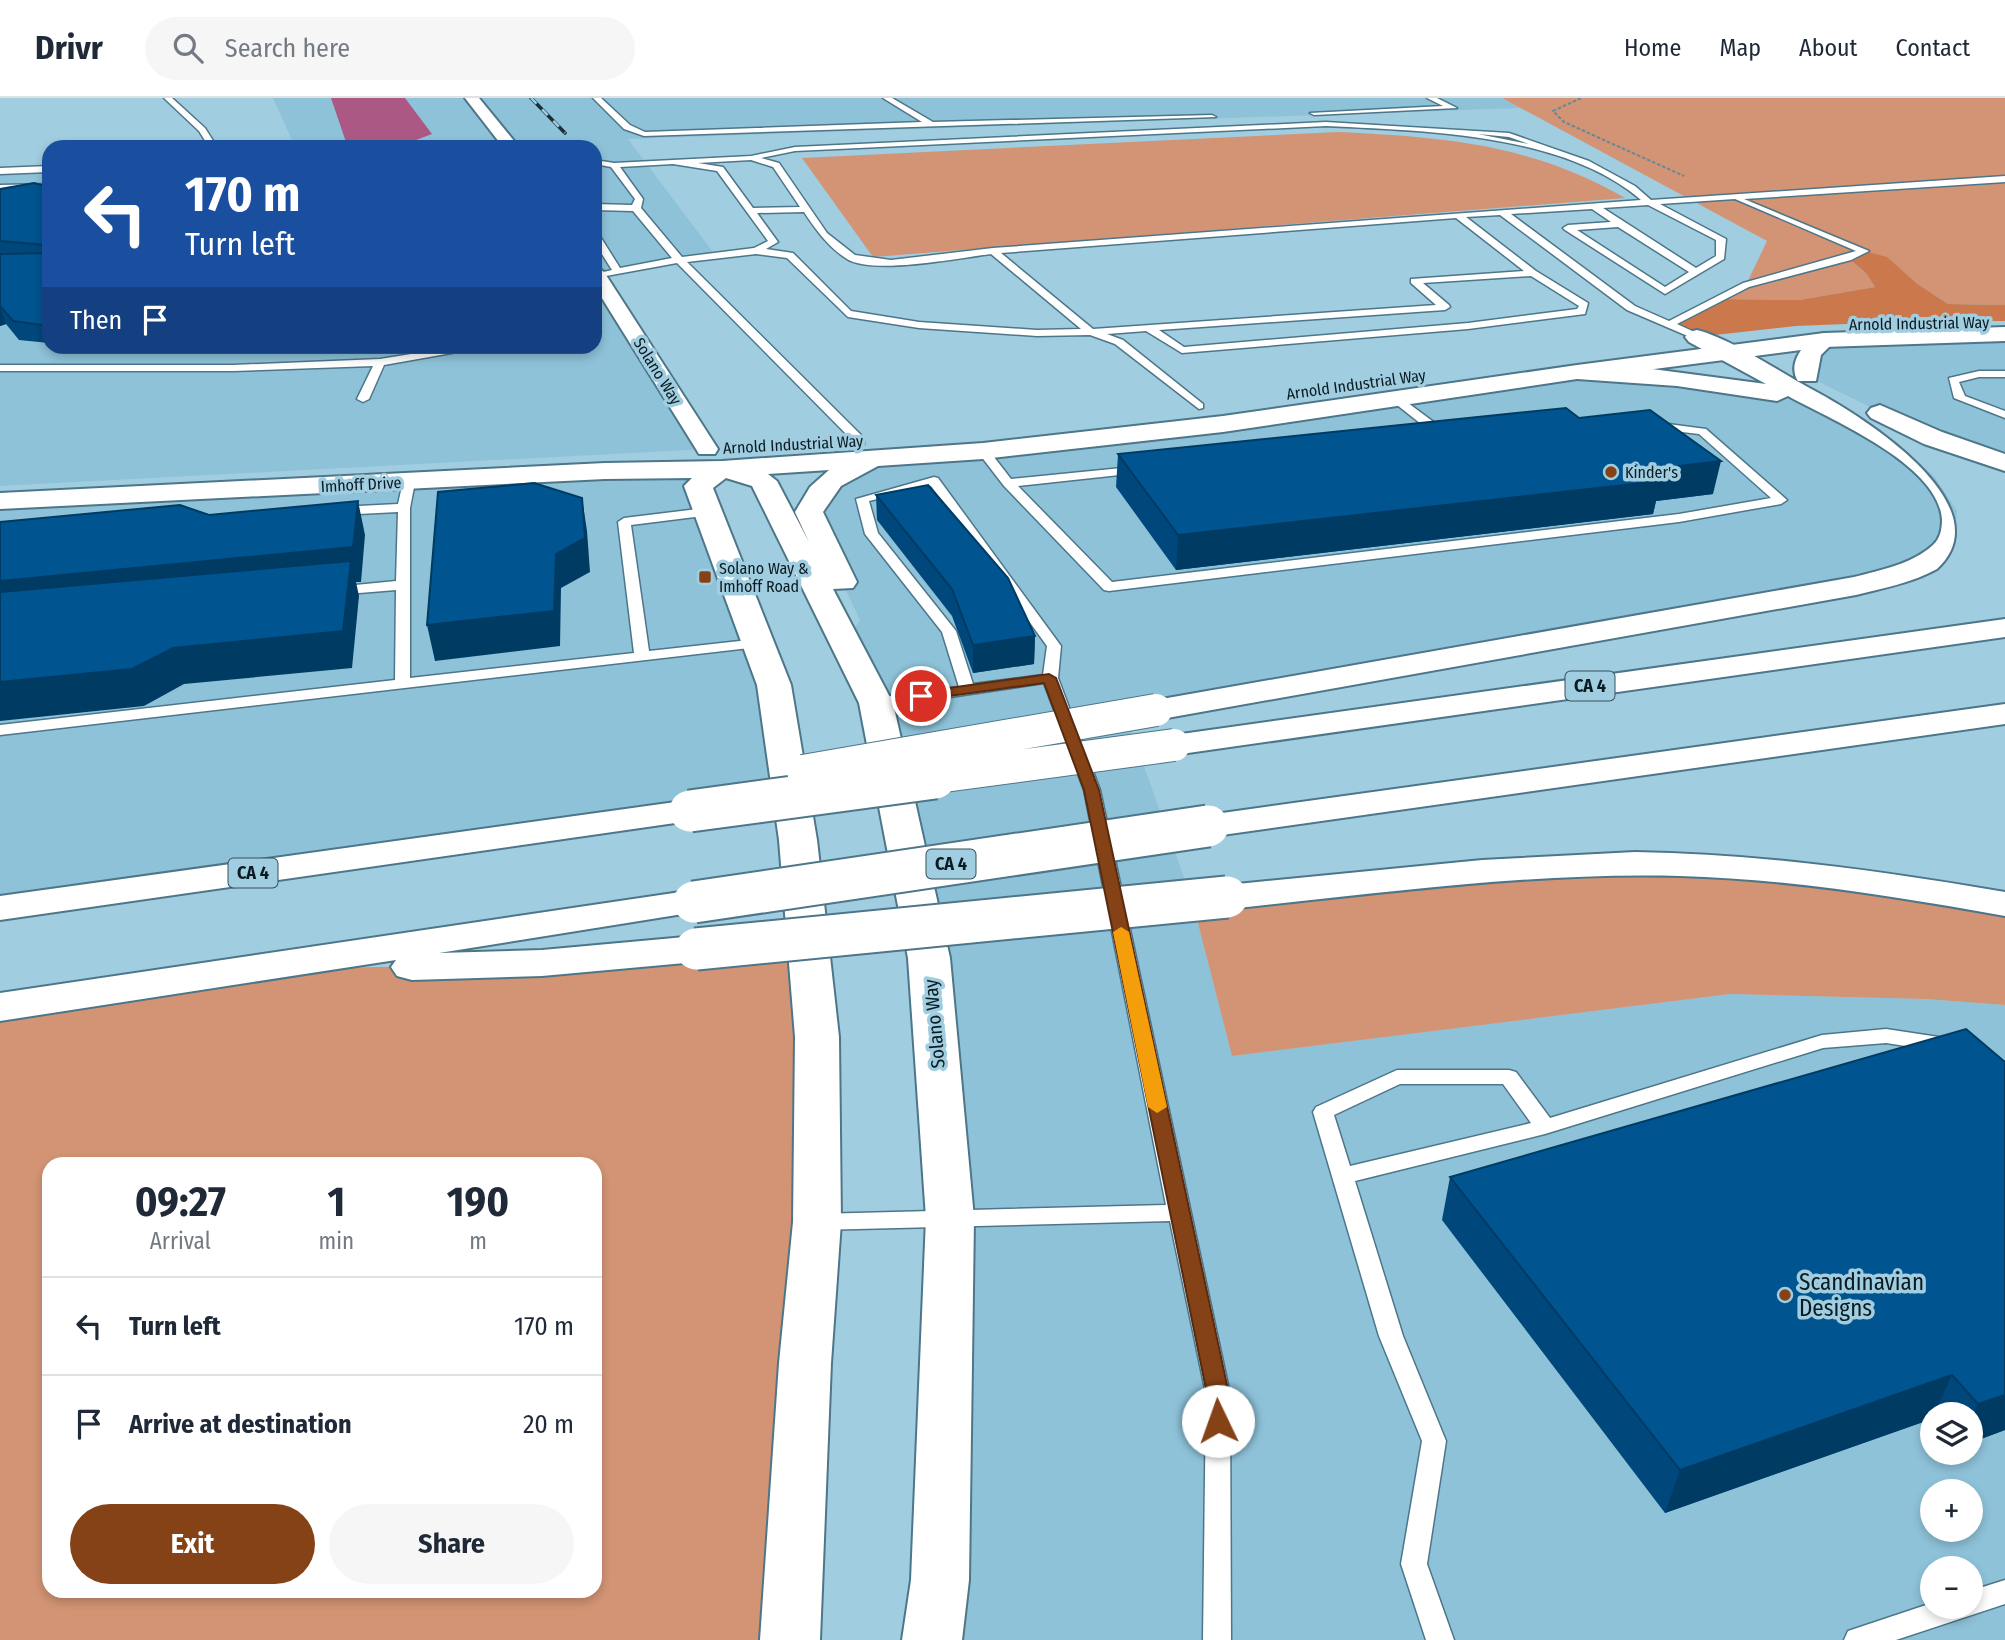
<!DOCTYPE html>
<html lang="en">
<head>
<meta charset="utf-8">
<style>
  :root { --surface:#fff; --page:#f6f6f7; --text:#1f2937; --muted:#747a83; --line:#e0e1e3; --accent:#864217 }
  body { margin:0; font-family:"Fira Sans Condensed",sans-serif; background:var(--page); color:var(--text); height:100vh; display:flex; flex-direction:column; font-size:26px; white-space:nowrap }
  * { box-sizing:border-box; margin:0 }
  p { font-size:23px; color:var(--muted) }
  .icon { flex:none; width:38px; height:38px; fill:none; stroke:currentColor; stroke-width:2; stroke-linecap:round; stroke-linejoin:round }
  .map { position:relative; flex:1; overflow:hidden }
  .sheet { position:absolute; left:42px; top:1059px; width:560px; height:441px; display:flex; flex-direction:column; background:var(--surface); border-radius:21px; box-shadow:0 4px 10px #0003 }
  .sheet>* { flex:none }
  .banner { position:absolute; left:42px; top:42px; width:560px; height:214px; border-radius:21px; box-shadow:0 4px 10px #0003; background:#1a4fa0; color:#fff; overflow:hidden }
  .buttons { position:absolute; left:1920px; top:1304px; display:grid; gap:14px }
  .buttons a { display:grid; place-items:center; width:63px; height:63px; border-radius:50%; background:var(--surface); box-shadow:0 4px 10px #0003; font-size:35px }
  .pin { position:absolute; display:grid; place-items:center; width:60px; height:60px; color:#fff; margin:-30px; border:4px solid #fff; border-radius:50%; box-shadow:0 2px 7px #0007 }
  .me { position:absolute; width:77px; margin:-38px; rotate:357deg; stroke-linejoin:round; filter:drop-shadow(0 0 5px #0008) }
  .turn { display:flex; align-items:center; gap:24px; height:147px; padding:0 28px; font-size:32px }
  .turn .icon { width:91px; height:91px; stroke-width:2.5 }
  .turn b { display:block; font-size:49px; line-height:60px }
  .then { display:flex; align-items:center; height:66px; padding:0 28px; background:#0003; gap:14px; font-size:26px }
  .eta { display:flex; justify-content:space-evenly; align-items:center; height:119px; text-align:center }
  .eta b { font-size:42px; font-weight:700; line-height:49px }
  .cta { display:flex; gap:14px; margin-top:auto; padding:14px 28px }
  .cta a { flex:1; height:80px; border-radius:42px; background:var(--accent); color:#fff; font-size:28px; font-weight:700; line-height:80px; text-align:center }
  .cta a+a { background:var(--page); color:var(--text) }
  ul { padding:0; list-style:none }
  li { display:flex; align-items:center; gap:21px; height:98px; padding:0 28px; border-top:2px solid var(--line) }
  li div { flex:1 }
  li b { display:block; font-size:26px }
  li em { font-style:normal }
  header { display:flex; align-items:center; gap:42px; box-sizing:border-box; height:98px; padding:0 35px; background:var(--surface); border-bottom:2px solid var(--line) }
  header strong { font-size:33px }
  nav { display:flex; gap:38px; margin-inline-start:auto; font-size:24px }
  .search { width:490px; height:63px; background:var(--page); display:flex; align-items:center; gap:18px; box-sizing:border-box; padding:0 24px; border-radius:38px; color:var(--muted); font-size:26px }
  .map>svg:first-child { display:block }
</style>
</head>
<body>
<header>
<strong>Drivr</strong>
<div class="search"><svg class="icon" aria-label="search" viewBox="0 0 24 24"><circle cx="10" cy="10" r="6"/><path d="M15 15l6 6"/></svg>Search here</div>
<nav><a>Home</a><a>Map</a><a>About</a><a>Contact</a></nav>
</header>
<div class="map">
<svg width="2005" height="1542" viewBox="0 0 2005 1542">
  <rect width="100%" height="100%" fill="#a1cde1"/>
  <path fill="#8ec2d9" fill-rule="evenodd" d="M273,0H1502L1520,10L628,41L716,158L598,178L707,351L0,388V74L49,71V248H595V49H295Z
    M2005,236V365L1933,340L1807,278L1824,242Z
    M1577,274L1777,296L1823,308L1912,360L1934,378L1957,413L1956,433L1945,452L1908,474L1126,618L1192,802L1232,958L1730,896L1926,901L2005,907V1542H952L929,860L845,545L860,522L809,414L818,393L878,361ZM1932,1316H1970V1354H1932ZM1932,1393H1970V1432H1932ZM1932,1470H1970V1508H1932Z
    M722,371L698,389L791,698L0,810V403Z"/>
  <path fill="#d29474" fill-rule="evenodd" d="M1502,0H2005V207L1948,206L1916,185L1849,161L1866,175L1875,189L1799,202L1717,201L1746,187L1767,143Z
    M1338,34C1443,39 1533,46 1625,100L873,159L802,60Z
    M1637,766L2005,806V907L1926,901L1730,896L1232,958L1192,802Z
    M818,840L790,1542H0V909L256,872L542,865ZM49,1066H595V1493H49Z"/>
  <path fill="#cb794c" d="M1864,153L1887,159L1916,185L1948,206L2005,207V223H1922L1796,228L1697,239L1670,226L1717,201L1799,202L1875,189L1866,175L1848,160Z"/>
  <path fill="#ab5984" d="M331,0H405L432,36L416,42L347,47Z"/>
  <g fill="none" stroke-linecap="round" stroke-linejoin="round">
    <defs>
      <path id="service" d="M164,0H172L205,30L217,49H209L199,33Z
        M593,0H601L630,27L645,34L922,24L883,0H892L933,24L1212,17L1216,19L644,38L624,31Z
        M1427,0H1437L1457,10L1314,17L1310,15L1443,8Z
        M1326,24L1509,35L1589,63L1635,88L1651,102L2005,78V84L1744,101L1869,153L1851,162L1749,189L1677,226L1701,237V241L1697,242L1627,212L1500,117L1466,119L1536,173L1588,205L1585,216L1468,231L1182,255L1146,233L1107,236L1123,242L1203,306V310L1199,311L1115,246L1090,237L1037,238L919,230L848,219L787,160L756,156L687,164L864,340V346H856L677,165L595,180V176L612,172L595,145V134L598,135L620,170L672,160L633,113L595,112V106L632,107L635,101L611,69L595,66V62L614,65L751,58L795,49ZM1326,28C1424,33 1563,35 1641,102L993,150L891,162L855,157L827,135L779,65L761,60L795,53ZM1478,36L1509,39L1529,46ZM751,62L773,69L800,109L753,110L723,69L698,65ZM673,66L717,73L768,143L754,150L682,159L641,110L643,101L620,69ZM1735,101L1856,153L1743,185L1669,223L1635,208L1511,116L1592,111L1611,124L1568,127L1563,130L1565,132L1665,196L1724,161L1726,141L1660,106ZM1648,107L1716,142V158L1696,170L1603,110ZM804,114C816,132 828,149 847,161C873,177 959,160 991,156L1081,231L1037,232L919,224L851,213L793,155L766,151L778,144L757,115ZM1456,120L1524,173L1411,181V185L1436,207L1093,231L1001,155ZM1618,129L1689,174L1665,189L1577,132ZM1531,178L1579,208L1577,211L1468,225L1184,249L1159,232L1445,212L1450,209L1449,207L1423,185Z
        M49,68V74L0,76V70Z
        M49,86V92L0,93V87Z
        M461,248H491L384,267L369,301L363,304L357,301L373,268L233,273H0V267H233L380,261Z
        M1979,273H2005V279H1979L1959,284L1965,298L2005,313V320L1954,300L1949,280Z
        M1392,299H1400L1443,331V337H1435L1392,303Z
        M1653,324L1706,331L1787,402L1781,406L1679,424L1109,493L1104,492L1004,388L977,353L987,350L1011,381L1142,368V374L1138,375L1018,388L1112,484L1679,416L1771,400L1699,336L1649,330L1647,328Z
        M934,379L938,380L1061,548L1058,580L1100,692L1230,1296L1231,1542H1203L1206,1296L1170,1123L817,1132L809,1130L806,1124L809,1118L817,1116L1166,1107L1084,692L1044,585L876,610L868,605L876,600L959,589L942,534L865,436L856,401ZM931,388L1047,548L1043,577L973,586L956,533L878,435L869,403Z
        M409,380L415,384L410,410V580L634,555L618,424L624,420L706,410L711,411V417L631,427L649,553L758,541L765,545L758,549L0,637V627L395,582L396,492L335,497L328,493L335,489L396,483L398,414L339,417L333,413L339,409L398,406L403,384Z
        M1886,931L1952,941L1959,943L1962,948L1959,953L1952,955L1886,945L1823,950L1545,1036L1355,1083L1403,1238L1446,1343L1427,1466L1454,1542H1426L1401,1466L1422,1343L1379,1238L1313,1014L1316,1009L1397,972H1509L1516,974L1550,1020L1822,937ZM1400,986H1503L1531,1025L1350,1068L1334,1017Z
        M2005,1482V1506L1896,1542H1844L1848,1533L1932,1505V1508H1970V1493Z"/>
      <path id="minor" d="M465,0H479L519,49H503Z
        M595,168L604,174L718,351L715,356H699L696,351L595,189Z"/>
      <path id="tertiary" d="M2005,229V243L1824,249L1577,281L1223,334L983,361L878,368L841,388L823,414L857,484L853,490L833,491L893,605L950,860L974,1120L969,1482L962,1542H902L911,1482L926,1120L908,860L859,605L752,388L726,380L713,390L791,587L817,742L839,939L841,1124L831,1265L820,1542H760L779,1265L793,1124L795,939L779,742L757,587L684,388L692,380L605,381L0,411V395L605,365L722,363L983,345L1223,318L1577,267L1824,235ZM829,372L810,389L795,414L809,444L777,383L768,376Z"/>
      <path id="motorway" d="M1697,232C1732,241 1781,275 1815,293C1862,318 2005,408 1937,471C1912,485 1883,490 1856,497L1156,622L1144,619L1139,612L1144,605L1156,602L1854,479C1881,472 1912,466 1933,447C1940,441 1942,431 1942,422C1939,366 1831,322 1788,298L1777,303L1677,288L1577,281L1568,279L1565,274L1568,269L1652,271L1766,286L1689,244L1685,239L1689,234Z
        M1824,235L1832,237L1836,242L1821,257L1816,283H1798C1786,265 1806,240 1824,235Z
        M1880,307L1942,334L2005,356V373L1924,346L1871,320L1867,315L1871,310Z
        M2005,521V539L1174,657L1162,654L1157,647L1162,640L1174,637Z
        M2005,606V626L1208,739L1195,736L1189,728L1195,720L1208,717Z
        M690,702L703,705L708,713L703,721L0,822V798Z
        M1635,754C1760,756 1882,773 2005,794V818C1898,799 1789,781 1680,778C1529,774 1377,796 1227,811L1213,807L1207,799L1213,791L1227,787L1482,762Z
        M694,792L708,796L714,804L708,812L439,855L542,852L696,838L710,842L716,851L710,860L696,864L542,878L412,882L397,878L391,869L396,862L0,923V895Z"/>
    </defs>
    <use href="#service" stroke="#4d7689" stroke-width="3"/>
    <use href="#minor" stroke="#4d7689" stroke-width="4"/>
    <use href="#tertiary" stroke="#4d7689" stroke-width="4"/>
    <use href="#motorway" stroke="#4d7689" stroke-width="4"/>
    <path stroke="#678897" stroke-width="2" stroke-dasharray="3.5 2" stroke-linecap="butt" d="M1581,0L1553,13L1564,24L1684,78"/>
    <use href="#service" fill="#fff" fill-rule="evenodd"/>
    <use href="#minor" fill="#fff" fill-rule="evenodd"/>
    <use href="#tertiary" fill="#fff" fill-rule="evenodd"/>
    <use href="#motorway" fill="#fff" fill-rule="evenodd"/>
    <defs>
      <path id="rail" d="M531,0L565,35"/>
    </defs>
    <use href="#rail" stroke="#1b2f38" stroke-width="3.5"/>
    <use href="#rail" stroke="#a1cde1" stroke-width="2.5" stroke-dasharray="8" stroke-linecap="butt"/>
    <defs>
      <path id="motorway-bridge-far1" d="M803,673L1156,612
        M922,681L1174,647"/>
      <path id="motorway-bridge" d="M690,713L935,680
        M694,804L1208,728
        M696,851L1227,799"/>
    </defs>
    <use href="#motorway-bridge-far1" stroke="#4d7689" stroke-width="34" stroke-linecap="butt"/>
    <use href="#motorway-bridge" stroke="#4d7689" stroke-width="45" stroke-linecap="butt"/>
    <use href="#motorway-bridge-far1" stroke="#fff" stroke-width="32"/>
    <use href="#motorway-bridge" stroke="#fff" stroke-width="41"/>
  </g>
  <path fill="#00487b" d="M49,89V245L19,242L6,226L0,228V91Z
    M1579,320L1713,396L1656,403L1653,416L1176,472L1116,389L1118,356Z
    M876,397L1035,538L1034,566L973,575L952,518L877,422Z
    M2005,964V1332L1970,1345V1316H1932V1321L1665,1415L1442,1122L1450,1079Z"/>
  <path fill="#003b64" d="M0,208L6,226L0,228Z
    M1721,363L1713,396L1656,403L1653,416L1176,472L1178,437L1646,372Z
    M582,400L587,433L590,474L561,490L560,548L435,563L427,527Z
    M358,403L365,437L361,484H356L359,498L352,570L184,586L144,608L0,623V483Z
    M1035,538L1034,566L973,575V547Z
    M1952,1277L1934,1316H1932L1931,1321L1665,1415L1680,1372Z
    M2005,1297V1332L1970,1345V1322L1978,1306Z"/>
  <path fill="#00548f" stroke="#003b64" stroke-width="2" d="M34,85L49,89V228L13,223L0,208V156H2L44,155L46,147L0,143V91Z
    M1566,310L1579,320L1650,312L1721,363L1646,372L1660,383L1178,437L1118,356Z
    M534,385L582,400L585,440L556,456L554,513L427,527L438,394Z
    M928,387L1008,480L1035,538L973,547L952,491L876,397Z
    M358,403L353,449L0,483V424L180,407L209,417Z
    M351,463L343,533L173,550L132,571L0,584V494Z
    M1966,931L2005,964V1297L1978,1306L1952,1277L1680,1372L1450,1079Z"/>
  <path fill="#864217" stroke="#572b0f" stroke-width="2" d="M1049,576L1056,580L1099,692L1229,1296V1323L1226,1330L1218,1332L1210,1330L1207,1323V1296L1084,692L1044,585L921,602L914,598L921,594Z"/>
  <path fill="#f59e0b" d="M1121,829L1129,834L1167,1009L1157,1015L1148,1009L1113,834Z"/>
  <g fill="#864217" stroke="#a1cde1" stroke-width="2.5">
    <circle cx="1611" cy="374" r="7"/>
    <rect x="698" y="472" width="14" height="14" rx="3.5"/>
    <circle cx="1785" cy="1197" r="7"/>
  </g>
  <g text-anchor="middle" stroke-width="7" stroke-linejoin="round" paint-order="stroke">
    <g font-size="16" fill="#0a1b22" stroke="#a1cde1">
      <text transform="translate(1919 225) rotate(-1)" y="6">Arnold Industrial Way</text>
      <text transform="translate(658 273) rotate(58)" y="6">Solano Way</text>
      <text transform="translate(1356 286) rotate(-8)" y="6">Arnold Industrial Way</text>
      <text transform="translate(793 346) rotate(-3)" y="6">Arnold Industrial Way</text>
      <text transform="translate(361 386) rotate(-3)" y="6">Imhoff Drive</text>
    </g>
    <g font-size="16" fill="#0a1b22" stroke="#a1cde1" text-anchor="start">
      <text x="1625" y="380">Kinder's</text>
      <text x="719" y="476">Solano Way &amp;<tspan x="719" dy="18">Imhoff Road</tspan></text>
    </g>
    <g fill="#a1cde1" stroke="#37505b" stroke-width="2">
      <rect x="1565.5" y="573.5" width="49" height="29" rx="5"/>
      <rect x="926.5" y="751.5" width="49" height="29" rx="5"/>
      <rect x="228.5" y="760.5" width="49" height="29" rx="5"/>
    </g>
    <g font-size="18" font-weight="bold" fill="#0a1b22">
      <text x="1590" y="594">CA 4</text>
      <text x="951" y="772">CA 4</text>
      <text x="253" y="781">CA 4</text>
    </g>
    <g font-size="19" fill="#0a1b22" stroke="#a1cde1">
      <text transform="translate(934 926) rotate(-95)" y="7">Solano Way</text>
    </g>
    <g font-size="23" fill="#0a1b22" stroke="#a1cde1" text-anchor="start">
      <text x="1799" y="1192">Scandinavian<tspan x="1799" dy="26">Designs</tspan></text>
    </g>
  </g>
</svg>
<div class="buttons">
<a><svg class="icon" aria-label="layers" viewBox="0 0 24 24"><path d="M12 4l9 5-9 5-9-5zM3 14l9 5 9-5"/></svg></a>
<a>+</a>
<a>−</a>
</div>
<div class="pin" style="left:921px;top:598px;background:#d93025"><svg class="icon" aria-label="arrive" viewBox="0 0 24 24"><path d="M6 21V4h12l-3 4 3 4H6"/></svg></div>
<svg class="me" style="left:1218px;top:1323px" viewBox="-20 -20 40 40"><circle r="19" fill="#fff"/><path d="M0-13L10 11 0 6-10 11z" fill="#864217"/></svg>
<div class="banner">
<div class="turn"><svg class="icon" aria-label="left" viewBox="0 0 24 24"><path d="M17 20v-9H6M10 6l-5 5 5 5"/></svg><div><b>170 m</b>Turn left</div></div>
<div class="then">Then<svg class="icon" aria-label="arrive" viewBox="0 0 24 24"><path d="M6 21V4h12l-3 4 3 4H6"/></svg></div>
</div>
<section class="sheet">
<div class="eta">
<div><b>09:27</b><p>Arrival</p></div>
<div><b>1</b><p>min</p></div>
<div><b>190</b><p>m</p></div>
</div>
<ul>
<li><svg class="icon" aria-label="left" viewBox="0 0 24 24"><path d="M17 20v-9H6M10 6l-5 5 5 5"/></svg><div><b>Turn left</b></div><em>170 m</em></li>
<li><svg class="icon" aria-label="arrive" viewBox="0 0 24 24"><path d="M6 21V4h12l-3 4 3 4H6"/></svg><div><b>Arrive at destination</b></div><em>20 m</em></li>
</ul>
<div class="cta"><a>Exit</a><a>Share</a></div>
</section>
</div>
</body>
</html>
